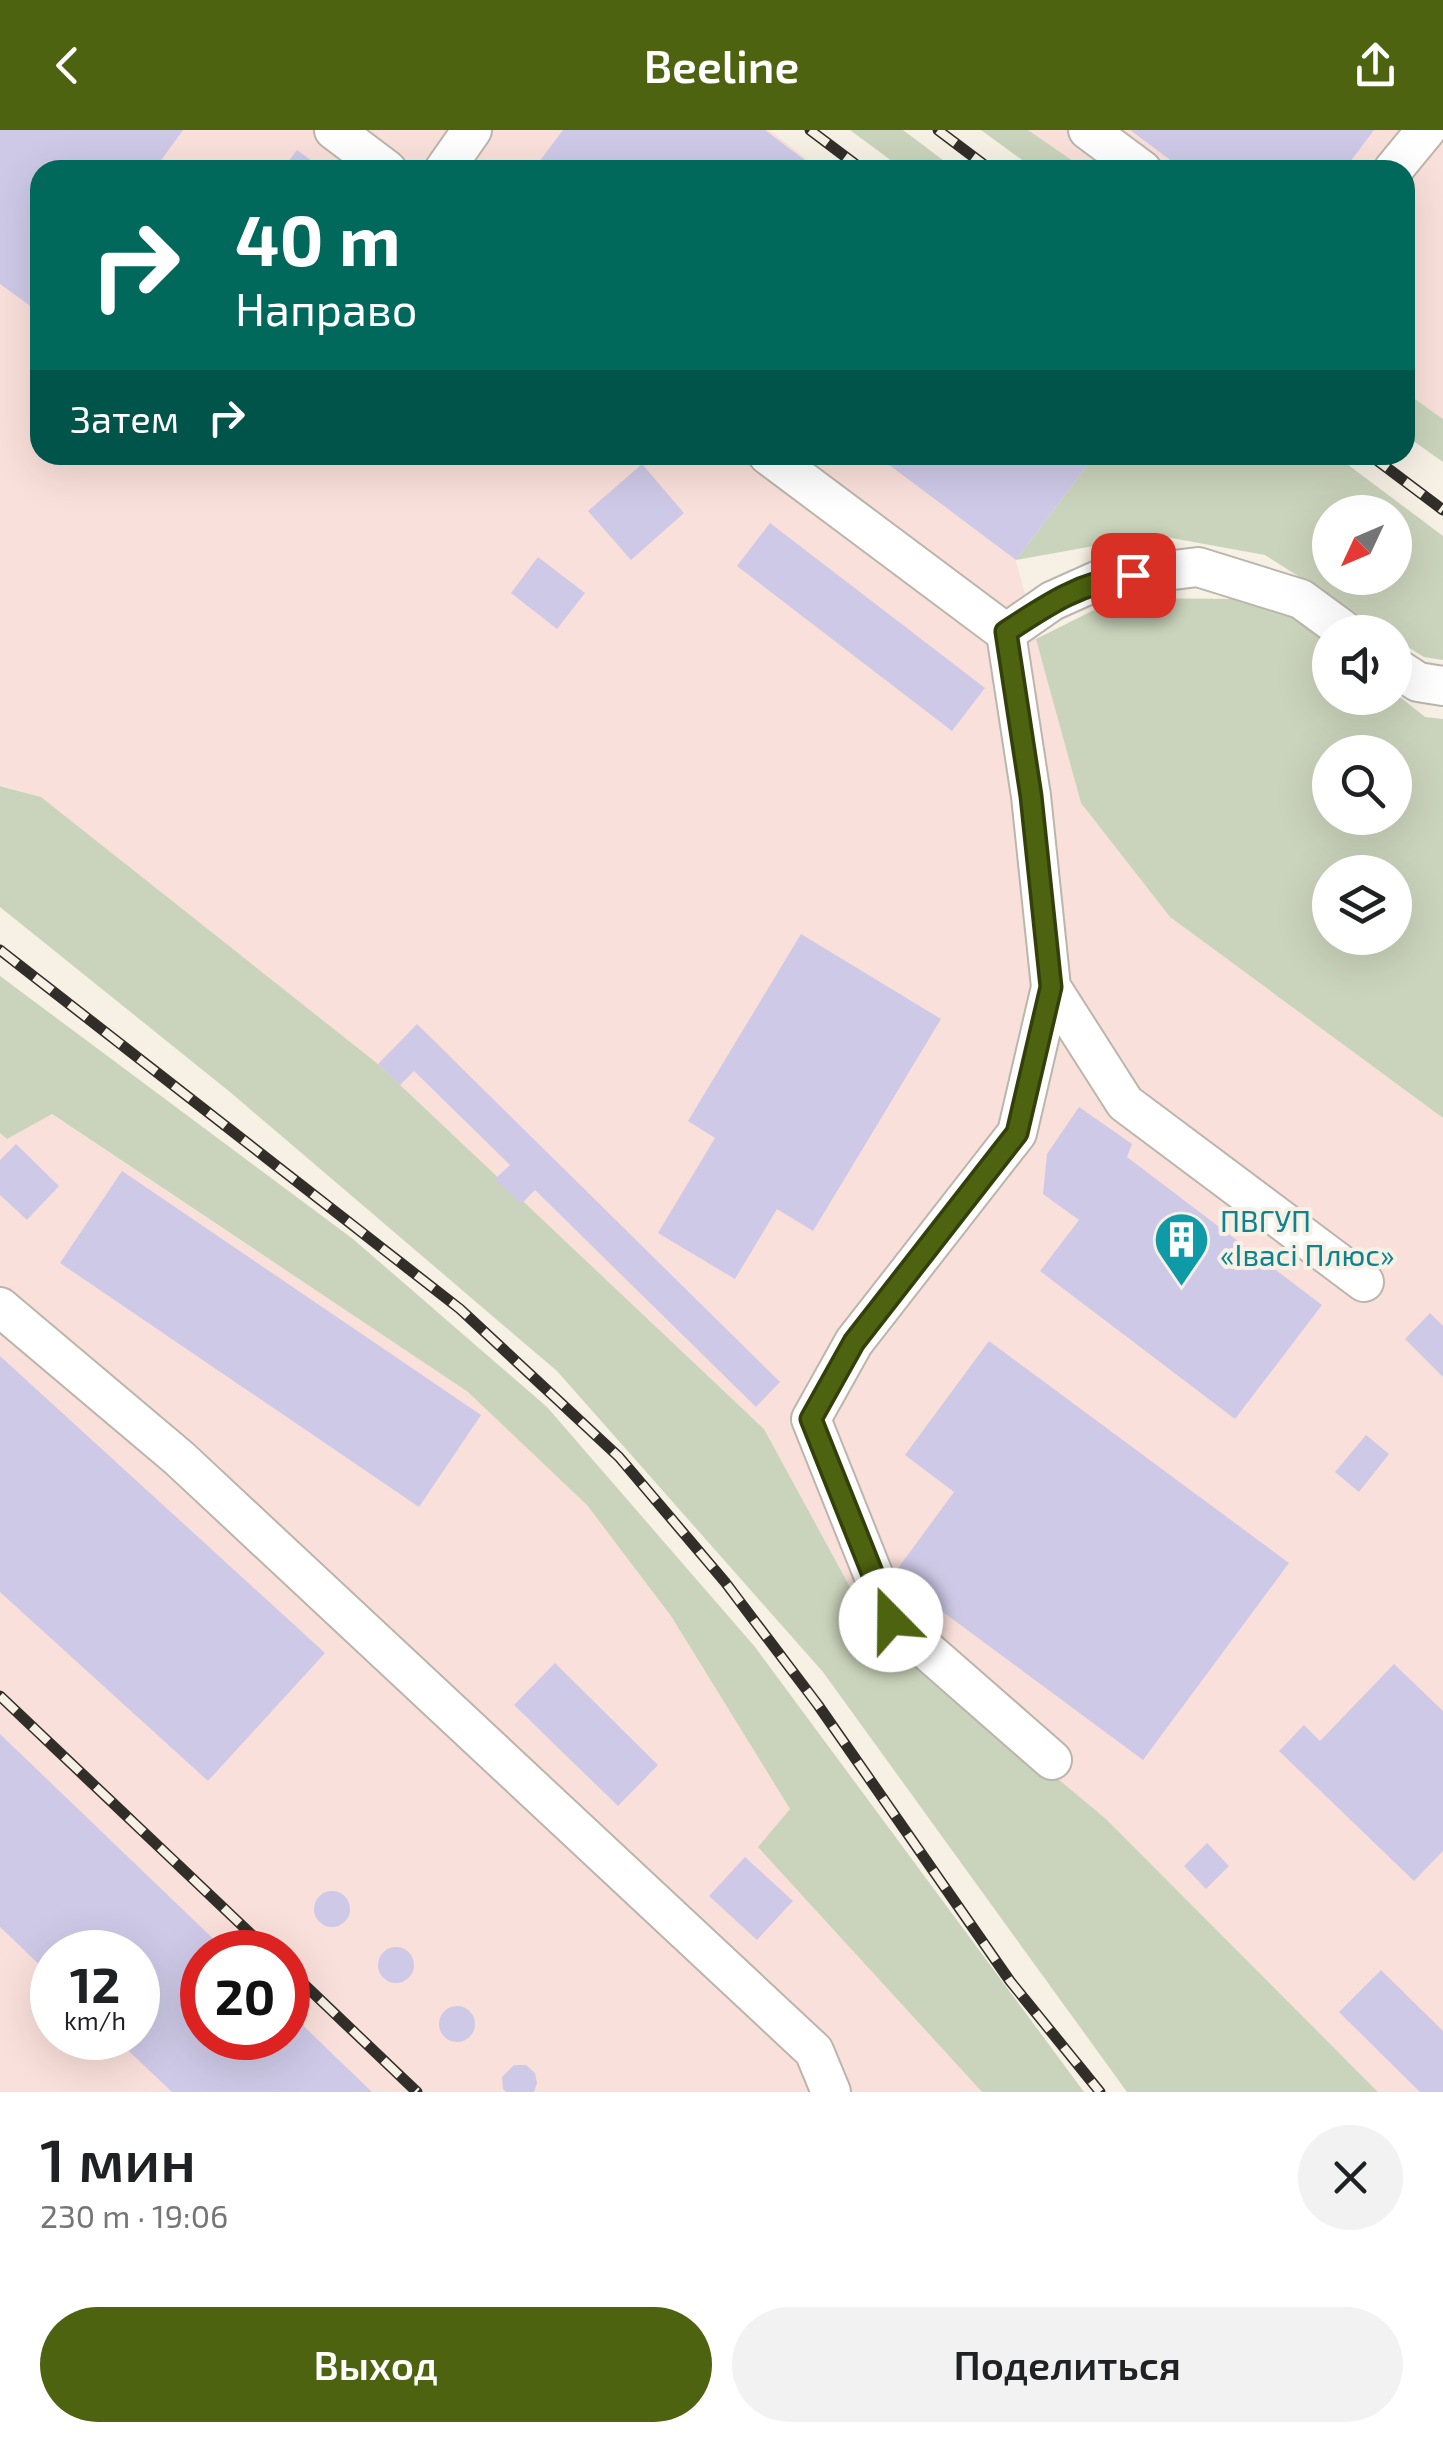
<!DOCTYPE html>
<html lang="ru">
<head>
<meta charset="utf-8">
<style>
  :root { --surface:#fff; --page:#f2f2f2; --text:#202124; --muted:#757577; --accent:#4e630f }
  body { margin:0; font-family:"Exo 2",sans-serif; background:var(--page); color:var(--text); height:100vh; display:flex; flex-direction:column; font-size:38px; white-space:nowrap }
  * { box-sizing:border-box; margin:0 }
  p { font-size:32px; color:var(--muted) }
  .icon { flex:none; width:55px; height:55px; fill:none; stroke:currentColor; stroke-width:2; stroke-linecap:round; stroke-linejoin:round }
  .map { position:relative; height:1962px; overflow:hidden }
  .details { display:flex; flex-direction:column; background:var(--surface); flex:1 }
  .details>* { flex:none }
  .guide { position:absolute; left:30px; top:30px; width:1385px; height:305px; border-radius:30px; box-shadow:0 10px 40px #0002; background:#00695c; color:#fff; overflow:hidden }
  .needle { width:65px; rotate:226deg }
  .tools { position:absolute; left:1312px; top:365px; display:grid; gap:20px }
  .tools a { display:grid; place-items:center; width:100px; height:100px; border-radius:50%; background:var(--surface); box-shadow:0 10px 40px #0002; font-size:50px }
  .speed { position:absolute; left:30px; top:1800px; display:flex; gap:20px; font-size:50px; font-weight:700; text-align:center }
  .speed>* { display:grid; place-content:center; width:130px; height:130px; border-radius:50%; background:var(--surface); box-shadow:0 10px 40px #0002; line-height:1 }
  .speed small { font-size:25px; font-weight:400 }
  .speed .limit { border:15px solid #d22; background:#fff; color:#111 }
  .pin { position:absolute; display:grid; place-items:center; width:85px; height:85px; color:#fff; margin:-42px; border-radius:20px; box-shadow:0 5px 15px #0006 }
  .me { position:absolute; width:110px; margin:-55px; rotate:338deg; stroke-linejoin:round; filter:drop-shadow(0 0 8px #0008) }
  .turn { display:flex; align-items:center; gap:35px; height:210px; padding:0 40px; font-size:45px }
  .turn .icon { width:130px; height:130px; stroke-width:2.5 }
  .turn b { display:block; font-size:70px; line-height:85px }
  .then { display:flex; align-items:center; height:95px; padding:0 40px; background:#0003; gap:20px; font-size:38px }
  .round { display:grid; place-items:center; flex:none; width:105px; height:105px; border-radius:52px; background:var(--page) }
  .summary { display:flex; align-items:center; justify-content:space-between; height:170px; padding:0 40px }
  h1 { font-size:60px; font-weight:600; line-height:75px }
  .button { display:flex; gap:20px; margin-top:auto; padding:20px 40px }
  .button a { flex:1; height:115px; border-radius:60px; background:var(--accent); color:#fff; font-size:40px; font-weight:600; line-height:115px; text-align:center }
  .button a+a { background:var(--page); color:var(--text) }
  header { display:flex; justify-content:space-between; align-items:center; height:130px; padding:0 40px; background:var(--accent); color:#fff; font-size:45px; font-weight:600 }
  .map>svg:first-child { display:block }
</style>
</head>
<body>
<header><svg class="icon" aria-label="back" viewBox="0 0 24 24"><path d="M15 5l-7 7 7 7"/></svg>Beeline<svg class="icon" aria-label="share" viewBox="0 0 24 24"><path d="M12 15V3M7 8l5-5 5 5M5 13v7h14v-7"/></svg></header>
<div class="map">
<svg width="1443" height="1962" viewBox="0 0 1443 1962">
  <rect width="100%" height="100%" fill="#f6f0e5"/>
  <path fill="#fae0da" fill-rule="evenodd" d="M0,0H769L821,40H40V325H1095L1016,431L1081,673L1170,787L1443,988V1962H1378L1106,1689L868,1490L764,1299L378,934L41,667L0,655Z
    M1028,0H1443V289L1405,262V40H1086Z
    M51,984L468,1262L587,1374L671,1486L790,1679L759,1717L982,1962H0V1003L7,1009ZM52,1822H138V1908H52ZM202,1822H288V1908H202Z"/>
  <path fill="#cad3bb" fill-rule="evenodd" d="M850,0H903L956,40H904Z
    M981,0H1028L1086,40H1036Z
    M1405,262L1443,289V332L1405,305Z
    M1095,325H1335L1443,406V530L1424,527L1395,509V502H1386L1265,425L1155,405L1016,430ZM1330,382H1395V448H1330Z
    M1118,468L1239,469L1299,485L1330,510V568H1395V563L1425,587L1443,589V988L1170,787L1081,673L1036,509ZM1330,622H1395V688H1330ZM1330,742H1395V808H1330Z
    M0,656L41,667L378,934L764,1299L868,1490L1106,1689L1378,1962H1127L823,1542L557,1241L230,962L0,777Z
    M0,846L353,1109L547,1277L755,1517L1084,1962H982L758,1717L790,1679L671,1486L587,1375L468,1262L52,984L7,1009L0,1003Z"/>
  <path fill="#cec9e7" d="M0,0H183L154,40H40V183L0,154Z
    M563,0H765L818,40H533Z
    M1130,0H1374L1344,40H1184Z
    M297,20L324,40H282Z
    M876,325H1095L1016,430Z
    M642,334L684,383L631,430L588,381Z
    M770,393L985,558L952,601L737,436Z
    M538,427L585,463L557,499L511,463Z
    M801,804L941,889L813,1101L777,1079L735,1149L658,1103L715,1008L688,991Z
    M417,894L780,1252L756,1277L535,1060L521,1074L495,1049L510,1035L414,941L400,955L378,934Z
    M1079,977L1132,1014L1127,1027L1322,1175L1235,1289L1040,1141L1079,1090L1043,1064L1047,1024Z
    M16,1014L59,1056L27,1090L0,1065V1030Z
    M122,1041L481,1285L419,1377L60,1133Z
    M1430,1183L1443,1196V1247L1405,1209Z
    M989,1211L1289,1433L1143,1630L893,1445L954,1362L905,1325Z
    M0,1226L325,1523L208,1651L0,1462Z
    M1366,1305L1389,1324L1359,1362L1335,1342Z
    M555,1533L658,1635L618,1676L514,1575Z
    M1394,1534L1443,1581V1721L1414,1751L1279,1621L1304,1595L1320,1611Z
    M0,1604L227,1822H202V1908H288V1881L372,1962H172L115,1908H138V1822H52V1847L22,1818L0,1797Z
    M1207,1713L1229,1736L1206,1759L1184,1736Z
    M745,1727L793,1771L757,1810L709,1766Z
    M314 1779a18 18 0 1 1 36 0a18 18 0 1 1-36 0Z
    M378 1835a18 18 0 1 1 36 0a18 18 0 1 1-36 0Z
    M1381,1840L1443,1901V1962H1420L1339,1882Z
    M439 1894a18 18 0 1 1 36 0a18 18 0 1 1-36 0Z
    M514,1935H526L535,1943L537,1953L534,1962H506L503,1959L502,1947Z"/>
  <g fill="none" stroke-linecap="round" stroke-linejoin="round">
    <defs>
      <path id="minor" d="M334,0L387,40
        M1088,0L1142,40
        M444,40L472,0
        M1393,40L1426,0
        M768,325L1006,503L1031,666L1051,857L1017,1003L854,1212L811,1289L891,1489L1052,1630
        M1006,503L1052,471L1101,449L1198,437L1301,469L1346,502
        M1395,537L1418,552L1443,556
        M1051,857L1125,973L1364,1152
        M0,1177L179,1328L814,1921L831,1962"/>
    </defs>
    <use href="#minor" stroke="#bbb5ab" stroke-width="42"/>
    <use href="#minor" stroke="#fff" stroke-width="38"/>
    <defs>
      <path id="rail" d="M810,0L863,40
        M938,0L991,40
        M1370,325L1443,380
        M0,820L460,1179L619,1327L725,1452L818,1575L1010,1851L1100,1962
        M0,1566L270,1822
        M288,1839L417,1962"/>
    </defs>
    <use href="#rail" stroke="#312e2a" stroke-width="11"/>
    <use href="#rail" stroke="#f6f0e5" stroke-width="8" stroke-dasharray="22" stroke-linecap="butt"/>
  </g>
  <g fill="none" stroke-linecap="round" stroke-linejoin="round">
    <defs>
      <path id="route" d="M891,1490L811,1289L854,1212L1017,1003L1051,857L1031,666L1006,502C1048,474 1081,452 1133,445"/>
    </defs>
    <use href="#route" stroke="#33400a" stroke-width="25"/>
    <use href="#route" stroke="#4e630f" stroke-width="18"/>
  </g>
  <defs>
    <symbol id="building-pin" viewBox="-11 -11 22 30"><path d="M0 17L-7.5 6A9.5 9.5 0 1 1 7.5 6Z" fill="#0f9aa8" stroke="#f6f0e5"/><path d="M-4-6H4V6H1V3H-1V6H-4ZM-2.5-4.3h1.7v1.8h-1.7ZM.8-4.3h1.7v1.8H.8ZM-2.5-1h1.7V.8h-1.7ZM.8-1h1.7V.8H.8Z" fill="#fff"/></symbol>
  </defs>
  <g fill-rule="evenodd">
    <use href="#building-pin" x="1150" y="1078" width="63" height="86"/>
  </g>
  <g text-anchor="middle" stroke-width="8" stroke-linejoin="round" paint-order="stroke">
    <g font-size="30" fill="#0d838f" stroke="#f6f0e5" text-anchor="start">
      <text x="1220" y="1102">ПВГУП<tspan x="1220" dy="34">«Івасі Плюс»</tspan></text>
    </g>
  </g>
</svg>
<div class="tools">
<a><svg class="needle" viewBox="-14 -14 28 28"><path d="M0-13l5 13h-10z" fill="#e53935"/><path d="M0 13l5-13h-10z" fill="#757577"/></svg></a>
<a><svg class="icon" aria-label="sound" viewBox="0 0 24 24"><path d="M4 9h4l5-4v14l-5-4H4zM17 9q2 3 0 6"/></svg></a>
<a><svg class="icon" aria-label="search" viewBox="0 0 24 24"><circle cx="10" cy="10" r="6"/><path d="M15 15l6 6"/></svg></a>
<a><svg class="icon" aria-label="layers" viewBox="0 0 24 24"><path d="M12 4l9 5-9 5-9-5zM3 14l9 5 9-5"/></svg></a>
</div>
<div class="speed"><div>12<small>km/h</small></div><div class="limit">20</div></div>
<div class="pin" style="left:1133px;top:445px;background:#d93025"><svg class="icon" aria-label="arrive" viewBox="0 0 24 24"><path d="M6 21V4h12l-3 4 3 4H6"/></svg></div>
<svg class="me" style="left:891px;top:1490px" viewBox="-20 -20 40 40"><circle r="19" fill="#fff"/><path d="M0-13L10 11 0 6-10 11z" fill="#4e630f"/></svg>
<div class="guide">
<div class="turn"><svg class="icon" aria-label="right" viewBox="0 0 24 24"><path d="M7 20v-9h11M14 6l5 5-5 5"/></svg><div><b>40 m</b>Направо</div></div>
<div class="then">Затем<svg class="icon" aria-label="right" viewBox="0 0 24 24"><path d="M7 20v-9h11M14 6l5 5-5 5"/></svg></div>
</div>
</div>
<section class="details">
<div class="summary"><div><h1>1 мин</h1><p>230 m · 19:06</p></div><a class="round"><svg class="icon" aria-label="close" viewBox="0 0 24 24"><path d="M6 6l12 12M18 6L6 18"/></svg></a></div>
<div class="button"><a>Выход</a><a>Поделиться</a></div>
</section>
</body>
</html>
